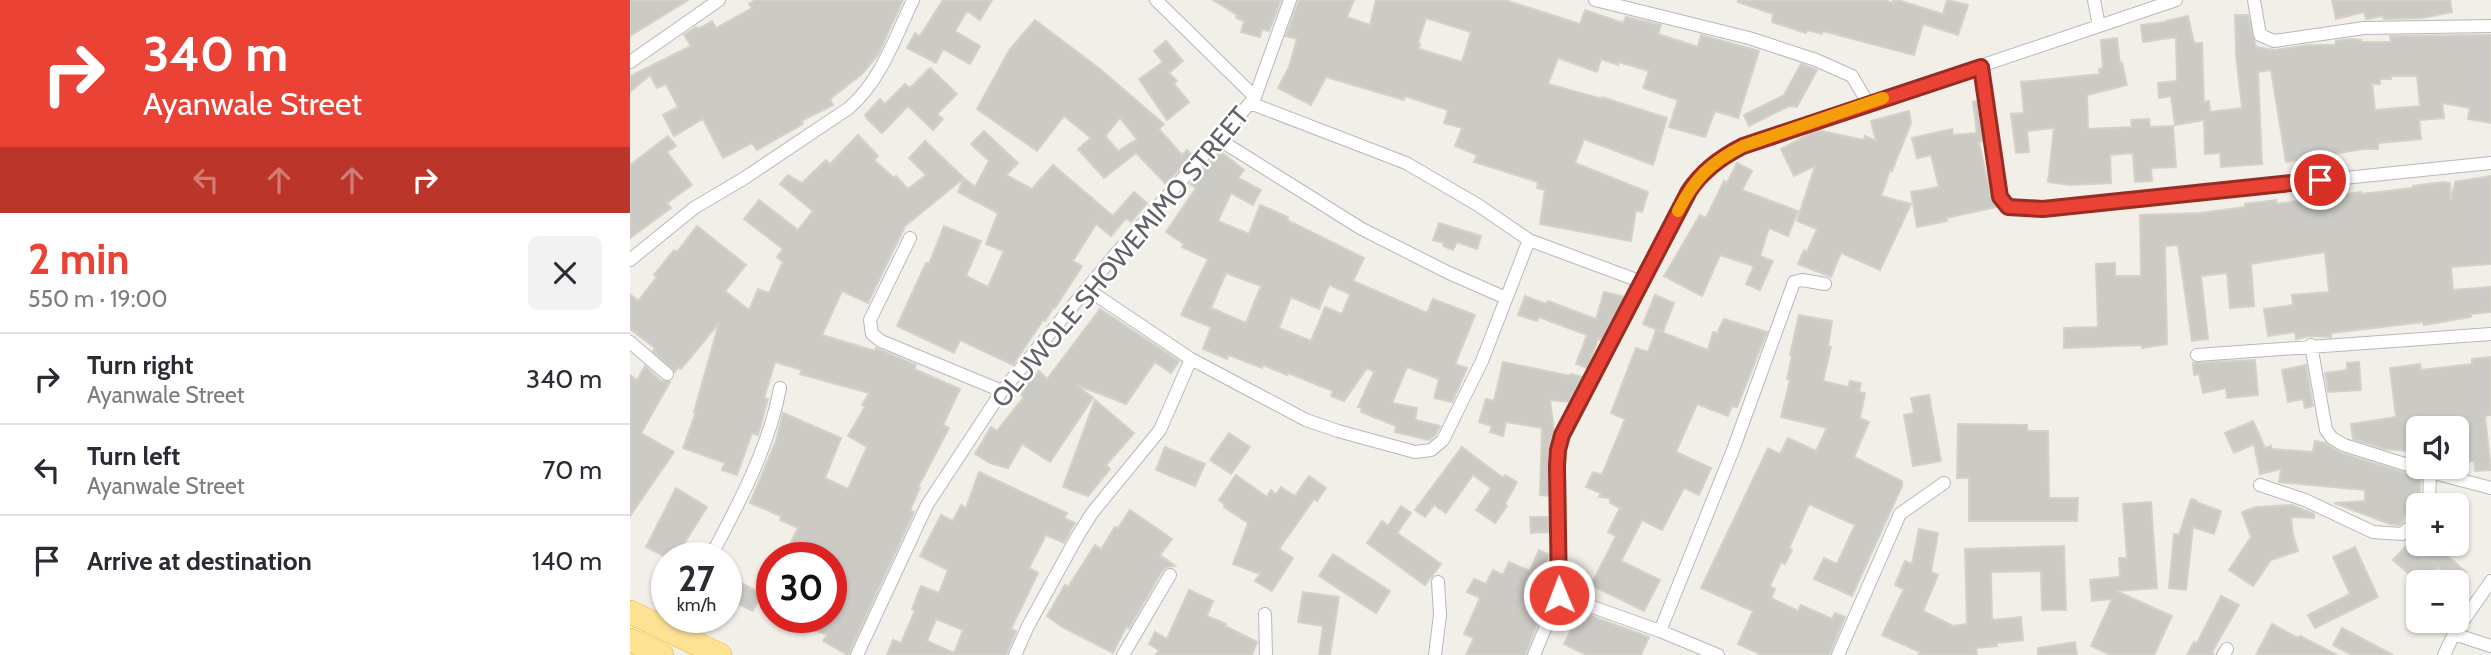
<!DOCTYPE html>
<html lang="en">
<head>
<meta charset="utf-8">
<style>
  :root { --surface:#fff; --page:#f2f2f3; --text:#2b2b33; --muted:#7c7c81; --line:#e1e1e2; --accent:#ea4335 }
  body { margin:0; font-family:Cabin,sans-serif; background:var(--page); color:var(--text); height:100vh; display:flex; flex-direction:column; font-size:26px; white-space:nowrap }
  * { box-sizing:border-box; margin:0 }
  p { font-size:23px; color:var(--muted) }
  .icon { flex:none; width:38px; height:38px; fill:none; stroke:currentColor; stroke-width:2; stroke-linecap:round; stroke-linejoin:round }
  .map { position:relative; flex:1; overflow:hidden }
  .drawer { display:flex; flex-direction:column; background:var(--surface); width:630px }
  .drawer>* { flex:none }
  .banner { background:#ea4335; color:#fff; overflow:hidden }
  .controls { position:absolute; left:1776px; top:416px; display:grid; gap:14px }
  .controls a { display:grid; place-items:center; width:63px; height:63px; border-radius:10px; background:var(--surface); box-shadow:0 2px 5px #0004; font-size:35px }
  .speed { position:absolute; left:21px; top:542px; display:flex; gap:14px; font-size:35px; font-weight:700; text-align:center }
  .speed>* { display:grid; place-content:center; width:91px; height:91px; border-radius:50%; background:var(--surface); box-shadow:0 2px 5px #0004; line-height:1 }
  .speed small { font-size:18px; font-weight:400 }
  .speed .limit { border:10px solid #d22; background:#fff; color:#111 }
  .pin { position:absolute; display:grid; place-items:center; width:60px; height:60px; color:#fff; margin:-30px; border:4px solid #fff; border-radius:50%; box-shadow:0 2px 7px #0007 }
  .me { position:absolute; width:77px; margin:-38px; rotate:359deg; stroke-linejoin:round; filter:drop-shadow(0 0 5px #0008) }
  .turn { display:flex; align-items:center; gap:24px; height:147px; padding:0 28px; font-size:32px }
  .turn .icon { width:91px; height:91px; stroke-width:2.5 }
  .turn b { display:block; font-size:49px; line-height:60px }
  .lanes { display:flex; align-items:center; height:66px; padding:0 28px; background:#0003; justify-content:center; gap:35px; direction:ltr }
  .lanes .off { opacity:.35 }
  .round { display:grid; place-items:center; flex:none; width:74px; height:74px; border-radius:10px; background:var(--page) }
  .overview { display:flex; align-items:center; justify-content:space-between; height:119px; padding:0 28px }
  h1 { font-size:42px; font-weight:700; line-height:52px; color:var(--accent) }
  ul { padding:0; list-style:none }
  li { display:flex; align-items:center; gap:21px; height:91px; padding:0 28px; border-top:2px solid var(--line) }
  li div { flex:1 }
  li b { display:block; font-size:26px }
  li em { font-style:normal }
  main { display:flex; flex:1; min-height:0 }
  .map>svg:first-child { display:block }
</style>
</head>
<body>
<main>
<section class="drawer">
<div class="banner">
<div class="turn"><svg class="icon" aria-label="right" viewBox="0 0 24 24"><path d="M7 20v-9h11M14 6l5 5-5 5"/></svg><div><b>340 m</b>Ayanwale Street</div></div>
<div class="lanes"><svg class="icon off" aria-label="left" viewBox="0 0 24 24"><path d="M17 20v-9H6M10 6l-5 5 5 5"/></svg><svg class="icon off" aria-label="ahead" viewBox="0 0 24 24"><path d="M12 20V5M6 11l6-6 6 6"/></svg><svg class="icon off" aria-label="ahead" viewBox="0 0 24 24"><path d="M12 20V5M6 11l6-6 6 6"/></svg><svg class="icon" aria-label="right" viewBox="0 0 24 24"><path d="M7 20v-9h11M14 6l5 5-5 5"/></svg></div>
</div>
<div class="overview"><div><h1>2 min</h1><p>550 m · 19:00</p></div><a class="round"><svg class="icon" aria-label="close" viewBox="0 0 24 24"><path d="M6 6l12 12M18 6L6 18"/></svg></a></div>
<ul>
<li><svg class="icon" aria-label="right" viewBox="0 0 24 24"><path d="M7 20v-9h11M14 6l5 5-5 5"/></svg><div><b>Turn right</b><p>Ayanwale Street</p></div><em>340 m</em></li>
<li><svg class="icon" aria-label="left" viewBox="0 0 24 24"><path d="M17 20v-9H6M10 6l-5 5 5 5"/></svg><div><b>Turn left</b><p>Ayanwale Street</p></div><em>70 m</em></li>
<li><svg class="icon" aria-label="arrive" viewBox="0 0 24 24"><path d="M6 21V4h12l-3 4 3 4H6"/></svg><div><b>Arrive at destination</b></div><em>140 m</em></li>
</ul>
</section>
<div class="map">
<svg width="1861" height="655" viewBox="0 0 1861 655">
  <rect width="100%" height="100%" fill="#f1efe8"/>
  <path fill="#cccac5" stroke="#d6d1c6" stroke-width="2" fill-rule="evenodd" d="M0,0H58L0,36Z
    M125,0H273L248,55L232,74L200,99L203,105L171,121L173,124L127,150L122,143L93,158L73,119L44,136L33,115L48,107L36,84L27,88L20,75L0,92V76L61,46L54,35L66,27L68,29L82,21L86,28L122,8L119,4Z
    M313,0H362L350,20L337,11L325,31L350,46L340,64L313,49L306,63L277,48L285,33L290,36Z
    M583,0H651L639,31L632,29L630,37L611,32L614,21L606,18L607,15Z
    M669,0H724L717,17L740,25L746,0H875L950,24L955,10L993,23L996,17L1031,25L1028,34L1068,47L1071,35L1129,51L1108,118L1085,111L1075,137L1039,127L1048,100L1013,88L1019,71L989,62L988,65L971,59L967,72L928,58L918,84L972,99V97L1037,118L1023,165L954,139L945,163L1018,192L1012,212L1006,210L1001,241L910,224L915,190L907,188L908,182L844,162L847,155L825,146L832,128L814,123L818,110L775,96L774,100L696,77L681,105L648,88L659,67L667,39L656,36ZM796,18L841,32L832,62L789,49L790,44L788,43Z
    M1108,0H1254L1263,3V0H1267L1313,14L1317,0L1338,5L1328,35L1293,24L1284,55L1193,31L1192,34L1177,30L1176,33L1142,22L1143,14L1108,2Z
    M1702,0H1820L1822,12L1792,18L1754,19L1753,16L1736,19L1734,12L1706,19Z
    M1605,15H1618L1626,47L1645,50L1678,45H1705L1706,41L1719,39L1731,40V42H1761L1760,36L1861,35V123L1838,119L1840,108L1812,103L1814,118L1789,120L1791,139L1748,143V149H1733L1656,162L1641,70L1628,72L1632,164L1591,167L1590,153L1575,154L1574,120L1545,125L1541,96L1529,98L1528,83L1547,81L1546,37L1513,42L1511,25L1536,22V21L1558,16L1564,43H1572L1574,102L1579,101L1580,112L1612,108L1606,55ZM1761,76H1787L1790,106L1745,110L1742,84H1750V79H1761Z
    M405,20L470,69L534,124L529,129L552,155L557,150L562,155L536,184L506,153L474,178L448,149L461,138L434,116L407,151L347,109L380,49ZM490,118L507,139L488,151L475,136Z
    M1487,38L1490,64L1492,63L1497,85L1457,95L1458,129L1502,127L1501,120L1519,119L1520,127L1543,126L1546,167L1521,168L1522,181L1505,182L1503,153L1480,155L1481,183L1440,185L1418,182L1424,128L1397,131L1399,152L1386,153L1381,114L1394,113L1391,82L1470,74L1469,69L1473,68L1471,40Z
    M536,41L553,61L539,73L547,81L544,84L559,102L537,120L509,79L533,62L524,51Z
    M1171,64L1187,70L1167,107L1159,106L1119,126L1114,115L1154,95Z
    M300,68L327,94L307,114L313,119L303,130L278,106L252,133L237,119L235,115L250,99L255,104L275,84L280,88Z
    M1347,101L1353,141L1349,142L1361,198L1366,207L1316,218L1317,221L1287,227L1281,192L1309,187L1301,155L1287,158L1282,138L1322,129L1323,135L1347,133L1343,102Z
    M1279,111L1281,123L1262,171L1260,170L1251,196L1281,204L1250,270L1211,253L1201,277L1168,264L1174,250L1177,252L1187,229L1167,221L1185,166L1164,176L1151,149L1187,130L1234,140L1235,136L1246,141L1241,121Z
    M354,131L388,163L376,175L402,189L423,165L483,216L504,192L517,203L501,222L496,218L481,236L466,224L443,261L452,266L425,308H423L415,321L413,320L383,365L330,340L324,353L267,326L296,263L299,264L314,226L351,241L336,276L358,287L374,251L356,244L368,213L328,192L334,178L345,187L359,161L341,144Z
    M228,135L248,156L244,160L264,178L266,176L278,189L296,175L279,158L295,141L334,178L275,226L238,303L212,291L192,335L245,351L246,348L286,365L284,369L330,389L313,425L319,428L288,487L290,488L280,510L284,512L218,655L193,641L197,635L182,629L187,618H201V558H153L168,528L150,520L151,516L120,503L146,441L153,413L211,438L195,478L218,489L237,447L218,436L235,407L232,405L239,393L170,374L172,370L145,362L134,398L138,399L128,435L122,433L107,475L92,470L95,463L53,448L66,412H64L89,323L51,369L48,367L45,372L23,351L25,348L0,329V294L8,301L27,277L24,275L44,250L47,252L67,226L116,265L95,291L119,310L128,289L139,293L153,262L147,257L153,249L114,219L129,200L168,230L183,211L150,184L158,175L172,183L196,160L200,164Z
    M38,136L46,146L37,152L62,185L37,203L41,208L0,238V165Z
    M590,151L614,170L608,178L631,190L623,205L601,193L588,221L619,234L630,205L658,217L657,220L734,258L723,281L797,313L803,299L845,315L825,364L837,368L822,402L804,398L809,379L777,367L762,403L787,408L785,420L810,426L806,434L799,440L765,432L766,426L731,412L732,408L728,407L744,372L737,368L714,401L701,396L703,391L658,373L657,375L633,365L632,368L599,355L597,359L573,349L581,327L551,315L578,259L552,247L554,244L536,232L566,188L560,184ZM596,273L631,286L616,323L581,308ZM699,285L720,294L712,314L695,307L681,341L649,328L661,297L689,309Z
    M1107,163L1122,171L1112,190L1168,211L1158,236L1139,228L1130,256L1143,261L1130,290L1116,284L1124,266L1090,255L1072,296L1034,276L1070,215L1076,218L1094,181L1097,183Z
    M1861,176V264L1821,267L1823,290L1861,287V312L1841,314V317L1794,325V322L1701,333V337L1680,336L1666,339L1665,332L1638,336L1634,309L1663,305L1662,295L1699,292L1695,252L1621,264L1624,306L1600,308L1597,273L1571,276L1578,339L1562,341L1548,245L1535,246L1537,344L1512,348V345L1434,348V328L1468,327L1466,264L1485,263V276H1511L1510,215L1570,213L1615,207V204L1646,200L1647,204L1731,192V194L1783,188V186L1813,182L1820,183L1821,200L1825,182Z
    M809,223L851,236L847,249L827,242L823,250L813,246L814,243L803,240Z
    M974,292L995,297L972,340L968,339L957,368L946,364L957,335L909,317L907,321L888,315L895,296L916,304L918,301L966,319Z
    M1025,295L1044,303L1033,332L1013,324Z
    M470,309L549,361L541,373L525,362L496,404L447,385L463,398L420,462L392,444L378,468L360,463L345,454L361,427L367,431L393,398L390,391L409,371L417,379Z
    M1169,315L1202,321L1198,346L1201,347L1193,381L1218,387L1220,381L1231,383L1229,392L1235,393L1230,418L1239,422L1224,457L1272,481V486L1222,596L1184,579L1194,558L1207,564L1225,525L1179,504L1159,548L1162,550L1155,564L1151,562L1140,586L1145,589L1141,598L1168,611L1171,605L1202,619L1205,613L1215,617L1199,655H1132L1108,644L1123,611L1071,588L1138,448L1150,454L1158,438L1186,451L1197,428L1151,417L1160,380L1157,379L1162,356L1160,355Z
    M1094,319L1137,332L1107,407L1102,406L1098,416L1067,404L1046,452L1081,468L1069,495L1054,488L1032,530L1012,520L991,561L1030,580L1014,611L961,585L986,536L978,532L990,508L980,503V498L969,497L971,493L956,487L963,472L972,475L995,419L981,413L1006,348L1018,352L1026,330L1078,350L1083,332L1087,333Z
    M1861,357V415L1855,416L1861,470L1845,471L1844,461L1827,462V420L1798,423L1799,429H1788V452L1755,449L1723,439L1721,424L1766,417L1760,368L1790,364L1791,370L1842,364V359Z
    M1625,360L1628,395L1597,398L1596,388L1573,393L1569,374L1564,375L1563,363Z
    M873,362L940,376L941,374L952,377L940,402L920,400L924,431L919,449V496L910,495L912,428L876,422L873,436L860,432L862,426L849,422L856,399L864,401Z
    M1729,362L1731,390L1698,392L1695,373L1717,370V363Z
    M1676,365L1683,406L1675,408L1673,399L1658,402L1652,370Z
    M15,366L31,381L40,382L11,433L44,452L0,516V375L7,380Z
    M1299,395L1311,461L1283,466L1274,415L1284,413L1281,398Z
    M465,400L504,433L476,465L480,469L458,496L433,487Z
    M1623,421L1635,448L1641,446L1642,449L1683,452L1685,441L1695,443L1711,453L1791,478L1789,500L1782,498L1772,523L1769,525L1760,524L1704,503L1735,501V490L1649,482L1651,469L1630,474L1624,444L1604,453L1595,433Z
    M1328,424L1397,425V431H1418L1419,498H1448L1447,521H1339V478H1327Z
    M599,433L620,447L601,474L580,460Z
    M535,447L575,464L565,486L526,470Z
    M832,447L873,478L875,475L887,482L875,504L877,506L865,523L846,510L861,488L843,475L816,513L804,505L795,517L785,510Z
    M349,472L437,513L434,518L445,523L443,526L434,543L416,535L399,568L408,573L381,629L386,631L376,655H257L263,640L271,643L285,611L282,609L291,586L309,593L318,570L290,556L311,515L323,521L331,505L336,508ZM306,619L333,630L324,653L297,641Z
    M606,475L637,497L641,490L646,494L651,487L665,496L679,476L696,488L687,501L684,499L649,549L663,558L642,591L625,581L630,574L603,564L618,523L594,507L595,505L589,500Z
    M46,488L77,507L52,547L48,558H38L16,547Z
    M1561,499L1566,500V502L1591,511L1584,534L1563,527L1556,590L1539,588L1544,534L1549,535Z
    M1521,502L1527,588L1486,591L1542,616L1524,655H1481L1461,646L1482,599L1462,601L1460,580L1490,577L1489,558H1497L1493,504Z
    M1662,505L1684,514V518L1661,517L1663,535L1668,551L1641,560L1623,586L1599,570L1621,537L1612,512L1626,507Z
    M771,506L781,513L767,533L811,564L795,585L737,543L752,521L758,526Z
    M500,510L542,539L530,555L545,566L536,567L532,571L499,628L496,627L483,653L432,627L417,616L435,585L438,587L465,545L471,549L485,527L488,528Z
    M900,517H919V532L901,533Z
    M1289,529L1308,533L1301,572L1308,575L1293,611L1323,626L1337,624L1335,549L1434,546L1436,610H1412L1411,571L1361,572L1362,620L1391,617L1393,640L1367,643V646L1346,648L1347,655H1288L1290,652L1252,635L1274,589L1265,585L1275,561L1282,564Z
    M1778,544L1794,558L1805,545L1836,572L1826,583L1808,567L1793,583H1789L1763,560Z
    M1725,547L1748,597L1685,628L1678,615L1720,594L1703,557Z
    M909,550L919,555L910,575L920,580V590L895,655H836L844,638L834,634L850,598L837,592L844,579L856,584L863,570L873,575L879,562L900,571Z
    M703,554L760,591L746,613L689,576Z
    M96,575L132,594L123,611L96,598Z
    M559,590L583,601L577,616L596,624L595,626L627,642L622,655H526L529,650L519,644L525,632L537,639Z
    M673,592L709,597L700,655H689L693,626L668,622Z
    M1591,596L1609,605L1582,652L1584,655H1557L1564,642L1567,643Z
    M950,612L1019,637L1011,655H957L934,644Z
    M1642,624L1668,638L1670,636L1707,655H1626Z
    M1712,628L1763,655H1722L1703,645Z
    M1445,642L1447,655H1408V648Z"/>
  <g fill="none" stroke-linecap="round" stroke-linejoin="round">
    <defs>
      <path id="street" d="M526,0L625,97
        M965,0L1119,38L1186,60L1222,76L1238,103
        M1464,0L1469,26
        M1624,0L1630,35L1644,41L1734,28L1861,26
        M0,62L89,0
        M1351,67L1370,197L1378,207L1413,209L1861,163
        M620,103L776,163L848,205L899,240L1012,282
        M588,139L732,229L819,273L876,298
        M280,238L240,320L242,334L251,341L372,391
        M0,260L64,208L113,179L219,108C251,80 265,38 283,0
        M457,289L561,359L676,420L708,431L785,452L801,450L813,440L852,361L899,240
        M0,342L37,374
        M1681,345L1696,430L1702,438L1714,445L1800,472L1861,488
        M1567,355L1861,334
        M1630,485L1675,500L1743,532L1772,534L1788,520
        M1799,506L1800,472
        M80,558C108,505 139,448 150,388
        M929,595L1030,631L1088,655
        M635,614L636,655
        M1030,631L1103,450L1164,282L1172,280L1195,284
        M1824,634L1861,646
        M227,655L297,505L372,391L484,256L620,103L625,97L660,0
        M385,655L398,626L447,537L462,513L530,430L561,359
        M493,655L540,575
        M805,655L810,615L808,582
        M904,655L929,595L927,466L928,450L932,435L1068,178L1097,154L1113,146L1546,0
        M1208,655L1270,514L1314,483
        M1593,655L1597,649
        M1814,655L1824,634L1861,581"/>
      <path id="highway" d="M0,612L90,655
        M0,640L32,655"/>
    </defs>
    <use href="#street" stroke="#b5b8bc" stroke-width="14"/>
    <use href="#highway" stroke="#f9ab00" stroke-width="24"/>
    <use href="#street" stroke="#fff" stroke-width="12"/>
    <use href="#highway" stroke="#fde293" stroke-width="23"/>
  </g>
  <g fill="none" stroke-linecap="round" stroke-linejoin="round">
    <defs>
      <path id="route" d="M929,595L927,466L928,450L932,435L1059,191C1073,170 1091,157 1113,146L1351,67L1370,197L1378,207L1413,209L1690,180"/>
    </defs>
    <use href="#route" stroke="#982c22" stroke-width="18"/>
    <use href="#route" stroke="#ea4335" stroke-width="12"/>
    <path stroke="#f59e0b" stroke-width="12" d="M1048,211C1065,178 1080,163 1113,146L1253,98"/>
  </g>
  <g text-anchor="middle" stroke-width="5" stroke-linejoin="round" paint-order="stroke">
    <g font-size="26" fill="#5f6368" stroke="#fff">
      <text transform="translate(490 257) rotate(-50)" y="9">OLUWOLE SHOWEMIMO STREET</text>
    </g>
  </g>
</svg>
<div class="controls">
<a><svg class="icon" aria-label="sound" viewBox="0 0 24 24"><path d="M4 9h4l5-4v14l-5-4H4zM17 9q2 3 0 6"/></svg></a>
<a>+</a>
<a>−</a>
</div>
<div class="speed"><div>27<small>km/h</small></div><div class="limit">30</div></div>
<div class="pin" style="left:1690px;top:180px;background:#d93025"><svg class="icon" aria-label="arrive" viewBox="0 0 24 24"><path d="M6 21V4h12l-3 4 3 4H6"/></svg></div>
<svg class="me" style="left:929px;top:595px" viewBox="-20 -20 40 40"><circle r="17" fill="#ea4335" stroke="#fff" stroke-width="3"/><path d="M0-11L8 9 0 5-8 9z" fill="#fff"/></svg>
</div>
</main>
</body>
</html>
